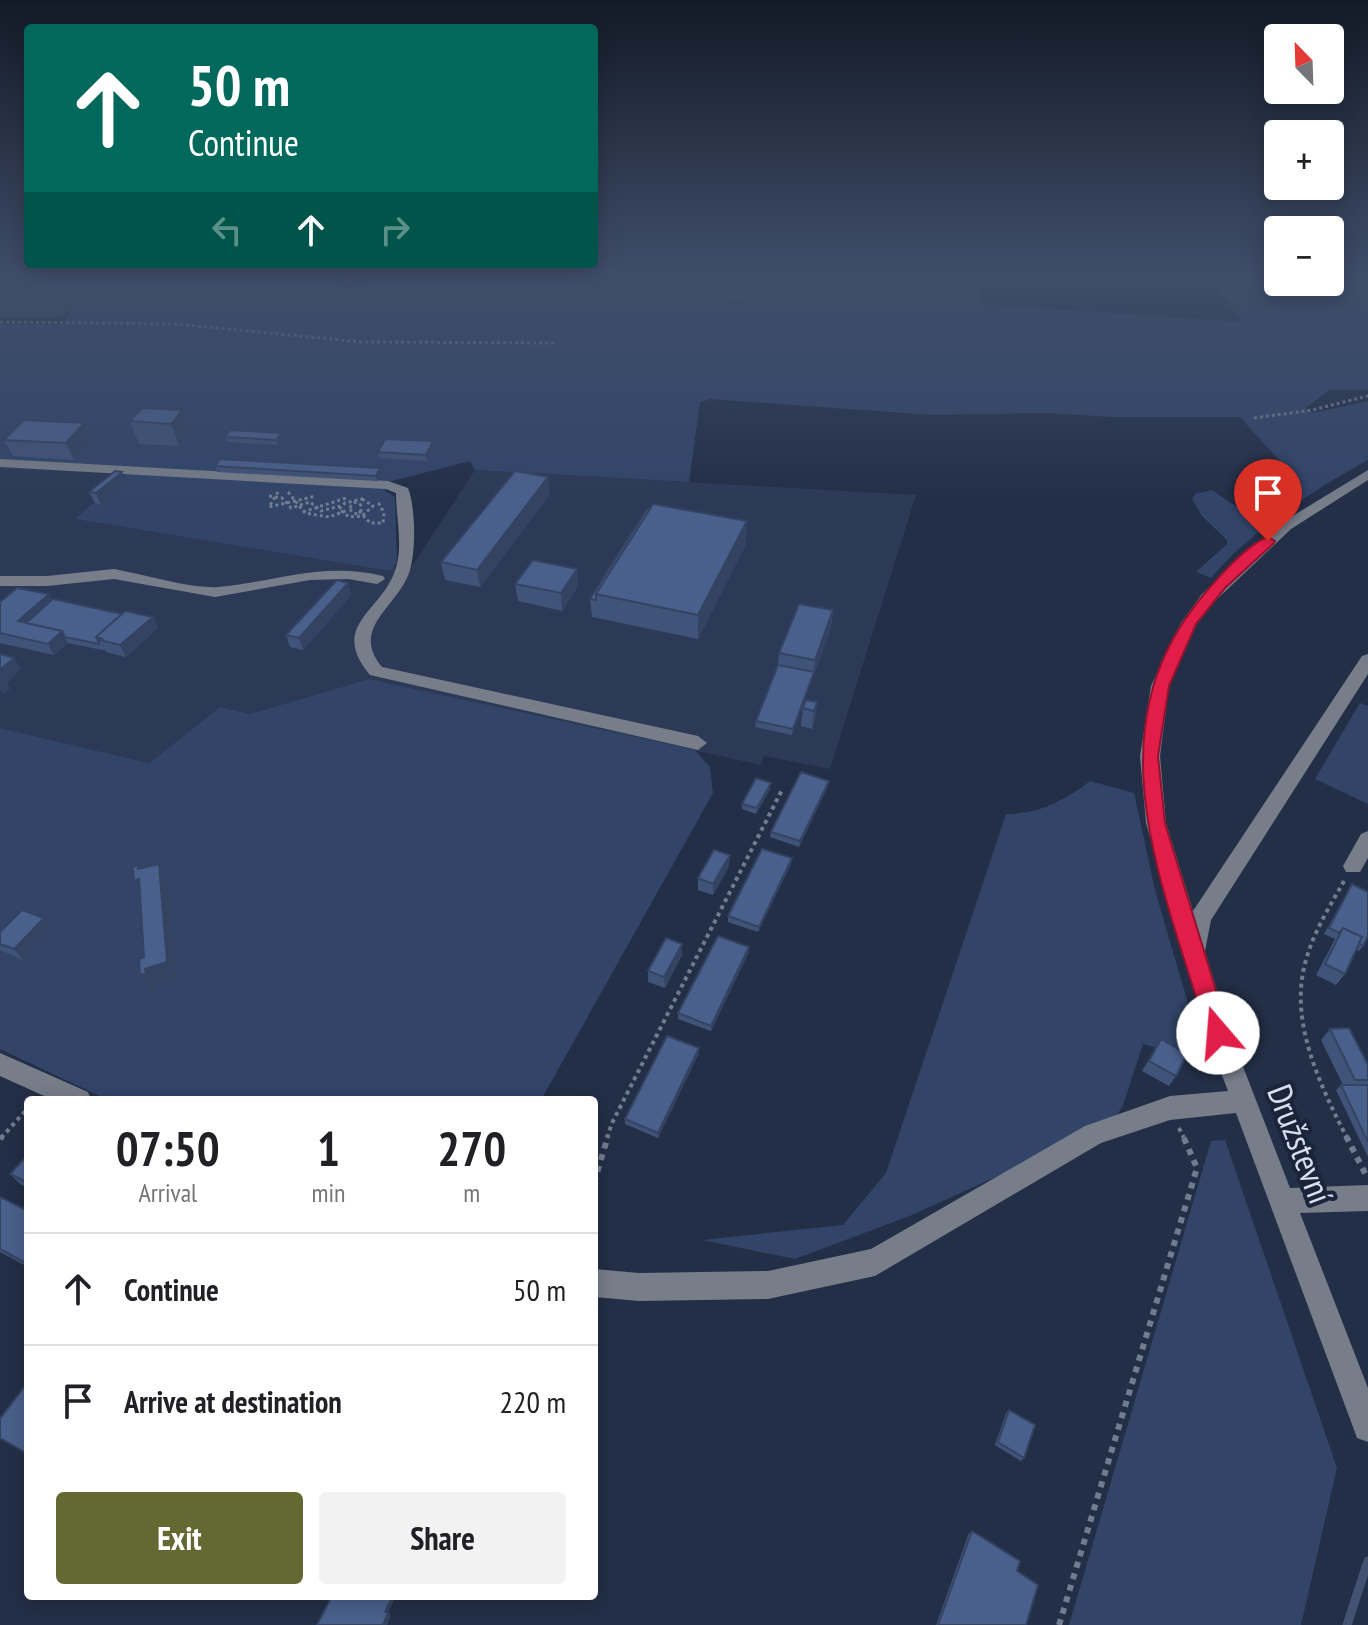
<!DOCTYPE html>
<html lang="en">
<head>
<meta charset="utf-8">
<style>
  :root { --surface:#fff; --page:#f2f2f2; --text:#202124; --muted:#757577; --line:#e0e0e0; --accent:#646934 }
  body { margin:0; font-family:"PT Sans Narrow",sans-serif; background:var(--page); color:var(--text); height:100vh; display:flex; flex-direction:column; font-size:30px; white-space:nowrap }
  * { box-sizing:border-box; margin:0 }
  p { font-size:26px; color:var(--muted) }
  .icon { flex:none; width:44px; height:44px; fill:none; stroke:currentColor; stroke-width:2; stroke-linecap:round; stroke-linejoin:round }
  .map { position:relative; flex:1; overflow:hidden }
  .drawer { position:absolute; left:24px; top:1096px; width:574px; height:504px; display:flex; flex-direction:column; background:var(--surface); border-radius:8px; box-shadow:0 4px 20px #0003 }
  .drawer>* { flex:none }
  .guide { position:absolute; left:24px; top:24px; width:574px; height:244px; border-radius:8px; box-shadow:0 4px 20px #0003; background:#00695c; color:#fff; overflow:hidden }
  .needle { width:52px; rotate:337deg }
  .fabs { position:absolute; left:1264px; top:24px; display:grid; gap:16px }
  .fabs a { display:grid; place-items:center; width:80px; height:80px; border-radius:8px; background:var(--surface); box-shadow:0 4px 20px #0003; font-size:40px }
  .pin { position:absolute; display:grid; place-items:center; width:68px; height:68px; color:#fff; margin:-82px -34px; border-radius:50% 50% 50% 0; rotate:-45deg; box-shadow:0 0 8px #0007 }
  .pin .icon { rotate:45deg }
  .me { position:absolute; width:88px; margin:-44px; rotate:342deg; stroke-linejoin:round; filter:drop-shadow(0 0 6px #0008) }
  .turn { display:flex; align-items:center; gap:28px; height:168px; padding:0 32px; font-size:36px }
  .turn .icon { width:104px; height:104px; stroke-width:2.5 }
  .turn b { display:block; font-size:56px; line-height:68px }
  .lanes { display:flex; align-items:center; height:76px; padding:0 32px; background:#0003; justify-content:center; gap:40px; direction:ltr }
  .lanes .off { opacity:.35 }
  .eta { display:flex; justify-content:space-evenly; align-items:center; height:136px; text-align:center }
  .eta b { font-size:48px; font-weight:700; line-height:56px }
  .action { display:flex; gap:16px; margin-top:auto; padding:16px 32px }
  .action a { flex:1; height:92px; border-radius:8px; background:var(--accent); color:#fff; font-size:32px; font-weight:700; line-height:92px; text-align:center }
  .action a+a { background:var(--page); color:var(--text) }
  ul { padding:0; list-style:none }
  li { display:flex; align-items:center; gap:24px; height:112px; padding:0 32px; border-top:2px solid var(--line) }
  li div { flex:1 }
  li b { display:block; font-size:30px }
  li em { font-style:normal }
  .map>svg:first-child { display:block }
</style>
</head>
<body>
<div class="map">
<svg width="1368" height="1625" viewBox="0 0 1368 1625">
  <rect width="100%" height="100%" fill="#232f47"/>
  <path fill="#2c3a57" d="M0,461L133,468L76,519L390,571L393,567L410,569L475,470L916,495L830,769L764,756L761,765L369,679L250,714L220,707L149,763L0,728Z"/>
  <path fill="#324569" d="M0,273H292L344,288L431,277L484,276L538,283L552,273H976L981,304L1243,322L1203,273H1278V282H1330V273H1368V390H1329L1306,408L1313,413L1368,401V460C1312,491 1253,529 1211,578L1196,572L1227,544V540L1202,516L1192,499L1195,494L1212,490L1244,512L1254,513L1261,500L1251,479L1276,475L1278,470L1285,467L1240,417H1114L1045,413L932,415L710,399L700,402L689,482L475,470L470,461L388,482L385,491L395,497L397,563L390,571L75,519L132,469L0,461V324L63,325L72,309L57,317H0Z
    M369,679L695,750L710,767L713,793L541,1100H108L0,1049V728L149,763L220,707L250,714Z
    M1360,703L1368,706V804L1315,779Z
    M1090,781L1134,793L1155,890L1205,1062L1143,1044L1123,1105L1112,1124L912,1215L795,1259L702,1240L843,1225L886,1173L1006,814C1038,814 1065,801 1090,781Z
    M1225,1140L1337,1468L1301,1625H1069L1211,1141Z"/>
  <g fill="none" stroke-linecap="round" stroke-linejoin="round">
    <path stroke="#445271" stroke-width="4" d="M264,273L279,283L361,292L457,282L537,288L579,276L616,273
      M646,273L669,275L727,298L758,295L810,275L859,276L867,273"/>
    <path stroke="#445271" stroke-width="9" d="M1347,1625L1368,1561"/>
    <path stroke="#727c90" stroke-width="3" stroke-dasharray="3 3" stroke-linecap="butt" d="M0,322L176,324L363,342L555,343
      M1254,418L1312,410L1368,396
      M278,492L269,507L316,496
      M288,492L305,513L329,517L348,510
      M269,496L282,498L291,508L310,502L321,511L340,506
      M362,499L373,506L362,516L349,517L339,509L345,503Z
      M350.5 508a5.5 5.5 0 1 1 11 0a5.5 5.5 0 1 1-11 0Z
      M359,511L370,523H383L384,513L377,500
      M303,512L346,498"/>
    <path stroke="#727c90" stroke-width="4" stroke-dasharray="4 4" stroke-linecap="butt" d="M1344,881C1330,906 1314,931 1306,960C1288,1020 1320,1085 1347,1138
      M1179,1128L1184,1138
      M1,1138L28,1108
      M607,1138L612,1123L782,790"/>
    <path stroke="#727c90" stroke-width="6" stroke-dasharray="6 6" stroke-linecap="butt" d="M1346,1136L1367,1177
      M0,1139L2,1136
      M594,1183L608,1136
      M1059,1625L1197,1168L1183,1136"/>
    <path fill="#777e8a" fill-rule="evenodd" d="M0,459L388,481L408,488C416,508 417,561 406,580C390,611 352,631 382,667L698,736L707,743L698,750L370,675C328,624 382,613 396,568C403,545 396,517 396,493L386,489L0,467Z
      M1368,470V480L1291,529L1214,602L1197,624L1169,686L1160,756L1166,823L1193,911L1362,656L1368,654V674L1211,920L1205,951L1230,1033L1290,1188L1368,1185V1211L1300,1213L1368,1388V1442L1357,1438L1353,1427L1236,1113L1170,1120L1101,1143L875,1276L768,1299L639,1301L594,1297V1269L639,1273L768,1271L871,1249L1085,1126L1170,1096L1228,1091L1206,1033L1146,823L1140,756L1151,686L1181,623L1202,594L1281,523Z
      M114,569C142,574 192,589 218,587C276,582 322,561 383,576L385,579L377,584L348,579L310,580L215,597L114,579L47,586H0V576H47Z
      M1368,831V858L1360,872H1346L1343,866L1361,834Z
      M0,1053L88,1092L91,1100H53L0,1076Z"/>
  </g>
  <path fill="#405378" d="M142,408L190,432L179,446L139,444L130,421Z
    M281,433L283,439L278,445L227,442L225,437Z
    M4,440H92L74,460L13,456Z
    M434,447L427,461L379,458L378,452Z
    M215,466L380,468L381,474L377,481L217,472Z
    M126,483L101,505L95,503L89,492Z
    M550,494L480,587L445,580L441,562Z
    M647,509L746,544L698,639L592,617L590,599Z
    M577,569L578,586L562,611L518,601L515,584Z
    M348,583L351,595L303,650L290,647L286,635Z
    M52,600L158,628L126,657L106,652L105,650H102L68,643L54,655L0,643V602Z
    M833,610L831,628L792,735L755,727L756,721L778,665L779,653Z
    M817,702L815,720L812,729L801,726L803,708Z
    M828,786L799,847L770,837L771,832Z
    M770,789L756,814L742,809V804Z
    M791,864L758,932L728,922V916Z
    M729,866L713,895L698,890V878Z
    M1352,884L1363,946L1359,951L1356,950L1345,974L1336,985L1316,975L1335,939L1324,934Z
    M44,918L52,930L23,960L0,950V932Z
    M682,944V955L665,988L648,982V971Z
    M749,952L711,1031L678,1019V1013Z
    M1330,1029L1368,1065V1157L1336,1090L1341,1085H1343L1321,1040Z
    M1161,1039L1176,1076L1169,1086L1142,1071Z
    M699,1053L658,1138L625,1124V1119Z
    M28,1156V1188L20,1184L10,1174Z
    M0,1197L28,1211V1267L0,1252Z
    M1009,1410L1024,1458L1021,1461L995,1445L1006,1413Z
    M972,1531L1026,1625H936L969,1533Z"/>
  <path fill="#344362" d="M182,410L190,432L179,446L171,424Z
    M84,423L92,440L74,460L66,443Z
    M281,433L283,439L278,445L277,440Z
    M433,441L434,447L427,461L426,455Z
    M380,468L381,474L377,481L376,476Z
    M122,472L126,483L101,505L96,493Z
    M548,477L550,494L480,587L477,570Z
    M747,521L746,544L698,639V615Z
    M577,569L578,586L562,611L561,593Z
    M348,583L351,595L303,650L299,638Z
    M49,594L55,606L29,629L18,621Z
    M833,610L831,628L792,735L793,729L814,672L815,660Z
    M153,617L158,628L126,657L120,645Z
    M62,631L68,643L54,655L48,644Z
    M14,658L21,669L7,683L10,689L3,695L0,691V670Z
    M817,702L815,720L812,729L814,711Z
    M829,781L828,786L799,847L800,841Z
    M771,783L770,789L756,814L757,808Z
    M730,855L729,866L713,895V884Z
    M792,858L791,864L758,932L759,927Z
    M159,864L169,881L178,979L156,985L157,990L150,992L140,975L145,969Z
    M139,879L144,898L134,881Z
    M44,918L52,930L23,960L14,949Z
    M682,944V955L665,988L664,977Z
    M749,947V952L711,1031V1026Z
    M699,1048V1053L658,1138V1133Z
    M393,1596H396L388,1613L385,1612Z
    M388,1613L391,1615L387,1625H383Z"/>
  <path fill="#4a608c" stroke="#344362" stroke-width="2" d="M142,408L182,410L171,424L130,421Z
    M24,420L84,423L66,443L4,440Z
    M230,430L281,433L277,440L225,437Z
    M385,439L433,441L426,455L378,452Z
    M220,459L380,468L376,476L215,466Z
    M115,471L122,472L96,493L89,492Z
    M515,471L548,477L477,570L441,562Z
    M653,504L747,521L698,615L596,594Z
    M647,509H650L596,594V600L590,599Z
    M533,560L577,569L561,593L515,584Z
    M337,580L348,583L299,638L286,635Z
    M17,588L49,594L18,621L62,631L48,644L0,633V602Z
    M53,599L122,614L96,637L99,643V644L65,637L62,631L26,623Z
    M799,604L833,610L815,660L779,653Z
    M125,611L153,617L120,645L100,640L102,639L96,637Z
    M0,654L14,658L0,670Z
    M778,665L814,672L793,729L756,721Z
    M806,700L817,702L814,711L803,708Z
    M801,772L829,781L800,841L771,832Z
    M756,778L771,783L757,808L742,804Z
    M762,849L792,858L759,927L728,916Z
    M714,850L730,855L713,884L698,878Z
    M159,864L167,962L145,969L146,973L140,975L139,959L144,957L139,879L134,881L133,867L138,865V869Z
    M1352,884L1368,892V936L1363,946L1359,943L1362,937L1343,928L1339,933L1329,928Z
    M22,910L44,918L14,949L0,944V932Z
    M1343,928L1362,937L1345,974L1325,964Z
    M718,936L749,947L711,1026L678,1013Z
    M666,938L682,944L664,977L648,971Z
    M1349,1028L1368,1065V1080H1355L1330,1029Z
    M667,1036L699,1048L658,1133L625,1119Z
    M1161,1039L1187,1054L1176,1076L1149,1061Z
    M1341,1085H1368V1142Z
    M27,1156H28V1183L10,1174Z
    M0,1197L28,1211V1258L24,1262L0,1249Z
    M28,1382V1454L0,1438V1419Z
    M1009,1410L1035,1425L1024,1458L998,1442Z
    M972,1531L1020,1561L1017,1571L1038,1585L1026,1625H938Z
    M332,1596H393L385,1612L388,1613L383,1625H317Z"/>
  <linearGradient id="sky" x2="0" y2="1"><stop stop-color="#131a27"/><stop offset="0.55" stop-color="#3f4d69"/><stop offset="1" stop-color="#3f4d69" stop-opacity="0"/></linearGradient>
  <rect width="1368" height="500" fill="url(#sky)"/>
  <path fill="#e11d48" stroke="#92132f" stroke-width="2" d="M1268,537L1275,541L1273,544L1225,588L1196,624L1169,686L1158,756L1165,823L1229,1033L1226,1040L1218,1042L1210,1040L1207,1033C1165,888 1090,732 1201,598C1215,581 1248,543 1268,537Z"/>
  <g text-anchor="middle" stroke-width="8" stroke-linejoin="round" paint-order="stroke">
    <g font-size="34" fill="#d8e0ef" stroke="#1a253c">
      <text transform="translate(1300 1144) rotate(69)" y="12">Družstevní</text>
    </g>
  </g>
</svg>
<div class="fabs">
<a><svg class="needle" viewBox="-14 -14 28 28"><path d="M0-13l5 13h-10z" fill="#e53935"/><path d="M0 13l5-13h-10z" fill="#757577"/></svg></a>
<a>+</a>
<a>−</a>
</div>
<div class="pin" style="left:1268px;top:541px;background:#d93025"><svg class="icon" aria-label="arrive" viewBox="0 0 24 24"><path d="M6 21V4h12l-3 4 3 4H6"/></svg></div>
<svg class="me" style="left:1218px;top:1033px" viewBox="-20 -20 40 40"><circle r="19" fill="#fff"/><path d="M0-13L10 11 0 6-10 11z" fill="#e11d48"/></svg>
<div class="guide">
<div class="turn"><svg class="icon" aria-label="ahead" viewBox="0 0 24 24"><path d="M12 20V5M6 11l6-6 6 6"/></svg><div><b>50 m</b>Continue</div></div>
<div class="lanes"><svg class="icon off" aria-label="left" viewBox="0 0 24 24"><path d="M17 20v-9H6M10 6l-5 5 5 5"/></svg><svg class="icon" aria-label="ahead" viewBox="0 0 24 24"><path d="M12 20V5M6 11l6-6 6 6"/></svg><svg class="icon off" aria-label="right" viewBox="0 0 24 24"><path d="M7 20v-9h11M14 6l5 5-5 5"/></svg></div>
</div>
<section class="drawer">
<div class="eta">
<div><b>07:50</b><p>Arrival</p></div>
<div><b>1</b><p>min</p></div>
<div><b>270</b><p>m</p></div>
</div>
<ul>
<li><svg class="icon" aria-label="ahead" viewBox="0 0 24 24"><path d="M12 20V5M6 11l6-6 6 6"/></svg><div><b>Continue</b></div><em>50 m</em></li>
<li><svg class="icon" aria-label="arrive" viewBox="0 0 24 24"><path d="M6 21V4h12l-3 4 3 4H6"/></svg><div><b>Arrive at destination</b></div><em>220 m</em></li>
</ul>
<div class="action"><a>Exit</a><a>Share</a></div>
</section>
</div>
</body>
</html>
